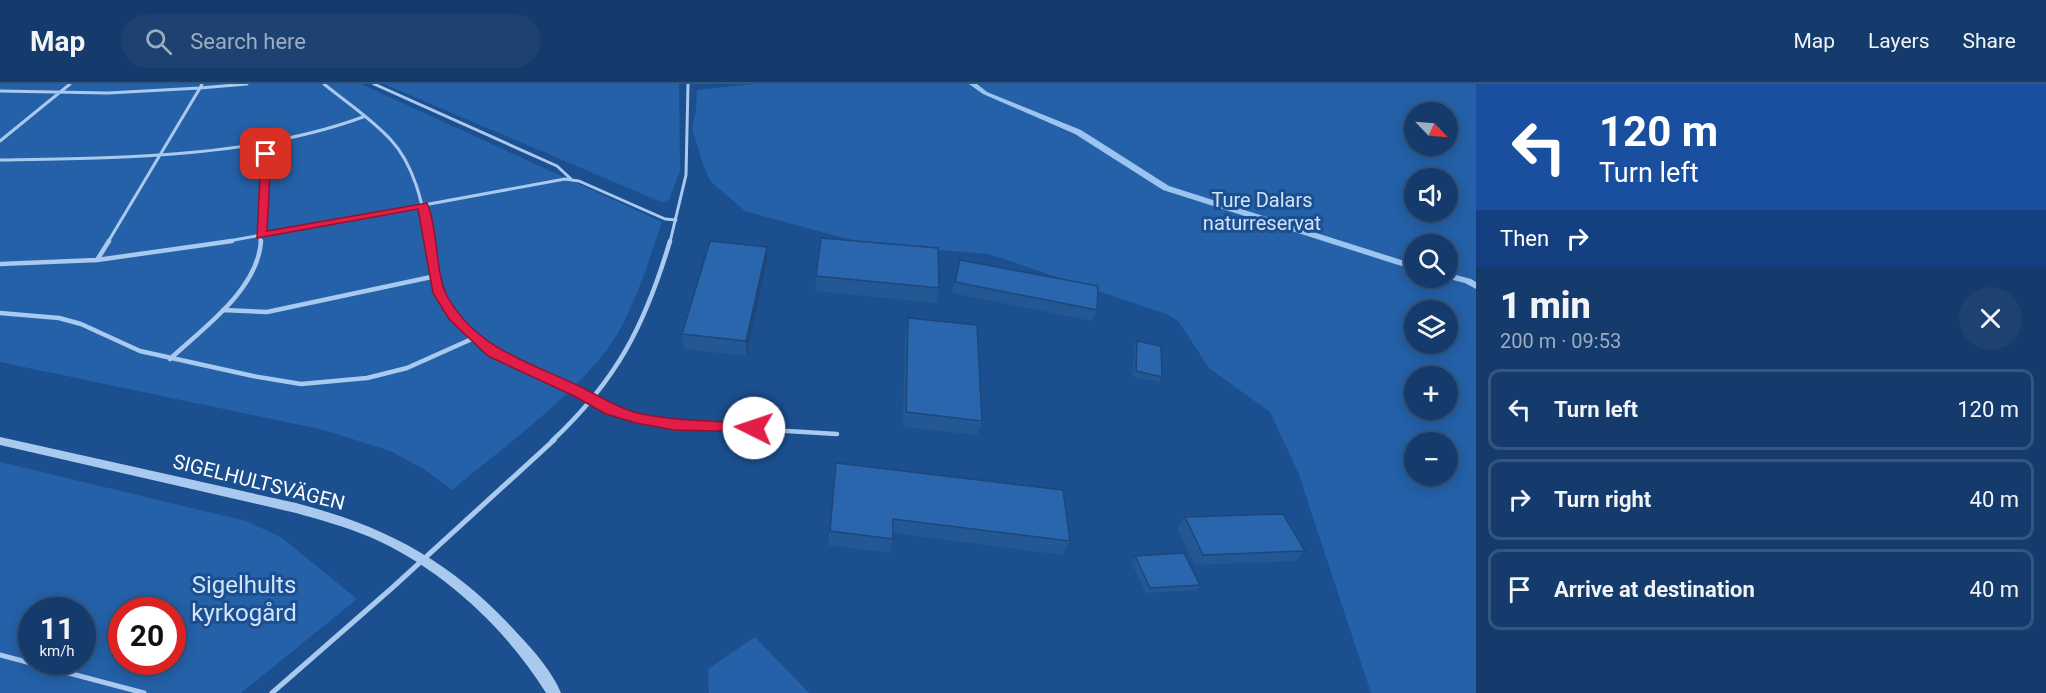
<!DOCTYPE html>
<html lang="en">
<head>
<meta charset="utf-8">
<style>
  :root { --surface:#143b6b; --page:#1d4271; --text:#f1f3f6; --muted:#9dadc1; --line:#33557e }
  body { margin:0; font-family:Roboto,sans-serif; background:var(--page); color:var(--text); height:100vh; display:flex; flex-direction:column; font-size:22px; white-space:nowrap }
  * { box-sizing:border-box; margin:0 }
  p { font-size:20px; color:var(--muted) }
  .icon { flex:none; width:33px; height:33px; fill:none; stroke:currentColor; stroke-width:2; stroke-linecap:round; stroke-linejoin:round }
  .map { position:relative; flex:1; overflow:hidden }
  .panel { display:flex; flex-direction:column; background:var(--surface); width:570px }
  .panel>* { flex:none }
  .guide { background:#1a4fa0; color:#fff; overflow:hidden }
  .needle { width:39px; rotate:115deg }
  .controls { position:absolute; left:1404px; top:18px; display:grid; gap:12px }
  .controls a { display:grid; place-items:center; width:54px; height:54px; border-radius:50%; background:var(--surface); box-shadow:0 3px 15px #0003,0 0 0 2px var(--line); font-size:30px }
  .speed { position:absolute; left:18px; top:513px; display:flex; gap:12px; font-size:30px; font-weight:700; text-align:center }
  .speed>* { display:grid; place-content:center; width:78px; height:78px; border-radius:50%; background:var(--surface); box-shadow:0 3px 15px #0003,0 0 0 2px var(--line); line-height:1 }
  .speed small { font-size:15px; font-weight:400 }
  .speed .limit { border:9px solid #d22; background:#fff; color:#111 }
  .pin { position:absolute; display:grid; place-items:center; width:51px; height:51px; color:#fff; margin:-26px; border-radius:12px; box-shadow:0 3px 9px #0006 }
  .me { position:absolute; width:66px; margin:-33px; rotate:274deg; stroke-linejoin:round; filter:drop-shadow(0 0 4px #0008) }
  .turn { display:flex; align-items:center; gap:21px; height:126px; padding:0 24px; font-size:27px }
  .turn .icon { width:78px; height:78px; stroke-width:2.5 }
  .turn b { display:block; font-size:42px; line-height:51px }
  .then { display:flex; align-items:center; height:57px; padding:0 24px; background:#0003; gap:12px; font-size:22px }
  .round { display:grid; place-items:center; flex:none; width:63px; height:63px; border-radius:32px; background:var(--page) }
  .headline { display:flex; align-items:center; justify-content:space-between; height:102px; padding:0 24px }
  h1 { font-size:36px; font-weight:800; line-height:45px }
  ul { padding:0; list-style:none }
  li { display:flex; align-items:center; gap:18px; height:81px; margin:0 12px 9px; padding:0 12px; border:3px solid var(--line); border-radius:12px }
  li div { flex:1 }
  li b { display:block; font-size:22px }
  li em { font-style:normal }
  header { display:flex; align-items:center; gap:36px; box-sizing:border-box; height:84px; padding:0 30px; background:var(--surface); border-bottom:2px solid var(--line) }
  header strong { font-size:28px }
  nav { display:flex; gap:33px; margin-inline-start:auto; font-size:21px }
  .search { width:420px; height:54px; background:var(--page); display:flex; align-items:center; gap:15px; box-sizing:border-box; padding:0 21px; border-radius:33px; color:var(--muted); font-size:22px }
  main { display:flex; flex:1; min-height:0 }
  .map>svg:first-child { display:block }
</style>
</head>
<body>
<header>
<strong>Map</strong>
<div class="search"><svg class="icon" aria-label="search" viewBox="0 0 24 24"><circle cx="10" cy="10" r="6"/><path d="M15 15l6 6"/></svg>Search here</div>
<nav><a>Map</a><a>Layers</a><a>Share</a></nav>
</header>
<main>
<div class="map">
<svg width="1476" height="609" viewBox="0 0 1476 609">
  <rect width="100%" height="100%" fill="#1b4f8f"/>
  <path fill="#2461a8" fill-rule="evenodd" d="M0,0H361L662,138C649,175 638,214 618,249C584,306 504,362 452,406L424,385L390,367L324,346L0,278Z
    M384,0H679L680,87L669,116L661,118Z
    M754,0H1476V609H1371L1298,388L1270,328L1209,284L1179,238L1169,231L989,170L866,160L745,127L711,98L704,83L692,45L696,27L697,6ZM1414,28H1448V62H1414ZM1414,94H1448V128H1414ZM1414,160H1448V194H1414ZM1414,226H1448V260H1414ZM1414,292H1448V326H1414ZM1414,358H1448V392H1414Z
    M0,378L246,437L281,453L357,515L241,609H0ZM32,526H82V578H32ZM122,526H172V578H122Z
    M755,553L809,609H709L708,585Z"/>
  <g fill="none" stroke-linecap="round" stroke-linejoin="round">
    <path fill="#9cc4f0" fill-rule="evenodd" d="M969,0H977L987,8L1081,46L1169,102L1414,180V186L1163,106L1075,50L983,10Z
      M1448,189L1471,195L1476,198V205L1465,199L1445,194H1448Z"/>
    <path stroke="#a9c9ee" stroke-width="3" d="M324,0C346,18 372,35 391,56C416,83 423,124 430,158
      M374,0L557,82L571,95
      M0,7L108,9L200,4L202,0
      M0,57L70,0
      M0,76C118,74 251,74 363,33
      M108,158L200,4L247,0
      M223,158L565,95L579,97L665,135L676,136
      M260,158L265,58
      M670,158L686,91L688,0"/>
    <path stroke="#a9c9ee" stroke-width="4.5" d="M429,157L439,209L454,232L493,269L611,326L636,334L674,340L837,350
      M97,176L109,157
      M0,180L97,176L232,157
      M223,226L267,228L436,192
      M0,229L59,234L81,240L140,267L253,292L301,300L367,294L407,284L474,254
      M170,275C203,244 258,206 261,157
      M552,357C617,296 645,241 670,157"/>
    <path stroke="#a9c9ee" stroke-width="5" d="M0,571L144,609
      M272,609L392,504L554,356"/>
    <path fill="#a9c9ee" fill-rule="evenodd" d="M0,353L296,419C388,443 453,478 518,550C534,567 552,587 561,609H546C505,543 441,484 370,453C346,443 321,436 296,429L0,361Z"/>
  </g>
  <path fill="#245895" d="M767,163V178L746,272L684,265L682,250Z
    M960,176L1097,226L1092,237L952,209Z
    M816,192L939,204L936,219L815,207Z
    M908,234L982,337L977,351L903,343L905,249Z
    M1137,257L1162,293L1159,298L1133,293L1134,263Z
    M836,379L1070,457L1062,471L893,449V455L889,469L828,461Z
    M1185,433L1305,467L1295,477L1195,481L1177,444Z
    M1135,472L1200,501L1195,506L1146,509L1131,478Z"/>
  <path fill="#1d4779" d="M767,163V178L746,272V257Z"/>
  <path fill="#2a66ad" stroke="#1d4779" stroke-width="1.5" d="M821,154L938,164L939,204L816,192Z
    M710,157L767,163L746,257L682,250Z
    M960,176L1098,202L1097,226L955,198Z
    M908,234L977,241L982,337L906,328Z
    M1137,257L1161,262L1162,293L1136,287Z
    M836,379L1063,406L1070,457L893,435V455L830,447Z
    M1283,430L1305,467L1203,471L1185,433Z
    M1184,469L1200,501L1150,504L1135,472Z"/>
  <path fill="#e11d48" stroke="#92132f" stroke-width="1.5" d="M266,67L271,70L267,147L427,119C438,143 435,189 447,212C477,266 532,279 583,304C601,313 617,324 637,329C675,337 715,337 754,339L759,340L761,344L759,348L674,346L636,339L606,330L574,312L488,272L449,235L433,209L418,125L257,154L261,70Z"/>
  <g text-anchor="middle" stroke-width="6" stroke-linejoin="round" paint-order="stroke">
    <g font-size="20" fill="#cfe3fa" stroke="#1b4f8f">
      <text x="1262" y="123">Ture Dalars<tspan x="1262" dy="23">naturreservat</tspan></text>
    </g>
    <g font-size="20" fill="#fff" stroke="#1b4f8f">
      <text transform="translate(259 398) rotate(14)" y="7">SIGELHULTSVÄGEN</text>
    </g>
    <g font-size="24" fill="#cfe3fa" stroke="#1b4f8f">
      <text x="244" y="509">Sigelhults<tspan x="244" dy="28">kyrkogård</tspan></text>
    </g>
  </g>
</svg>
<div class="controls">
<a><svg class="needle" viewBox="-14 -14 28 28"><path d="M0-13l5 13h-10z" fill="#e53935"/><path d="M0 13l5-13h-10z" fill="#9dadc1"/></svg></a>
<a><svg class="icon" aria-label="sound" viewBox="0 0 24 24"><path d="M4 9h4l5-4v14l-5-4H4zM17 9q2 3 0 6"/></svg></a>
<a><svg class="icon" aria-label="search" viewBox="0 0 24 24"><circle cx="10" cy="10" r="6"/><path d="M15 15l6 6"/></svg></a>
<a><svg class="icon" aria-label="layers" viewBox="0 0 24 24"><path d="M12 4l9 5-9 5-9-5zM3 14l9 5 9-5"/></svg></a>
<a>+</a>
<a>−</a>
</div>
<div class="speed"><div>11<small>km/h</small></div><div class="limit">20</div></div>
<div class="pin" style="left:266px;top:70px;background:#d93025"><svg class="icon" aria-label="arrive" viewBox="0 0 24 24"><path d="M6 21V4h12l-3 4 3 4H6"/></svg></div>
<svg class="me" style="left:754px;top:344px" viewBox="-20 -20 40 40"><circle r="19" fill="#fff"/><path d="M0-13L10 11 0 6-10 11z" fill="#e11d48"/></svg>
</div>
<section class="panel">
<div class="guide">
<div class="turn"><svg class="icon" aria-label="left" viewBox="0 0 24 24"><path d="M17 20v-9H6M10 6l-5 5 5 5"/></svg><div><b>120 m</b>Turn left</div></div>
<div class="then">Then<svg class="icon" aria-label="right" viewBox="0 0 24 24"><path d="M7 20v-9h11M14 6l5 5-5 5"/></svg></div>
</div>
<div class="headline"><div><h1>1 min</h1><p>200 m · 09:53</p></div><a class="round"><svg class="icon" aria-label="close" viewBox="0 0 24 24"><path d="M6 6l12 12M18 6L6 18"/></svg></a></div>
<ul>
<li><svg class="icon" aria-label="left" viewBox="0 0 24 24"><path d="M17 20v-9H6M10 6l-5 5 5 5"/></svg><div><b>Turn left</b></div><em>120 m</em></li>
<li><svg class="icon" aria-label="right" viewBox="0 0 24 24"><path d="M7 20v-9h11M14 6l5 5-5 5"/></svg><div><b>Turn right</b></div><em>40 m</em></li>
<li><svg class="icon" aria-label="arrive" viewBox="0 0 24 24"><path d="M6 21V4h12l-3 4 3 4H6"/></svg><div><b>Arrive at destination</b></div><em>40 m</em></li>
</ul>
</section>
</main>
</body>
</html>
